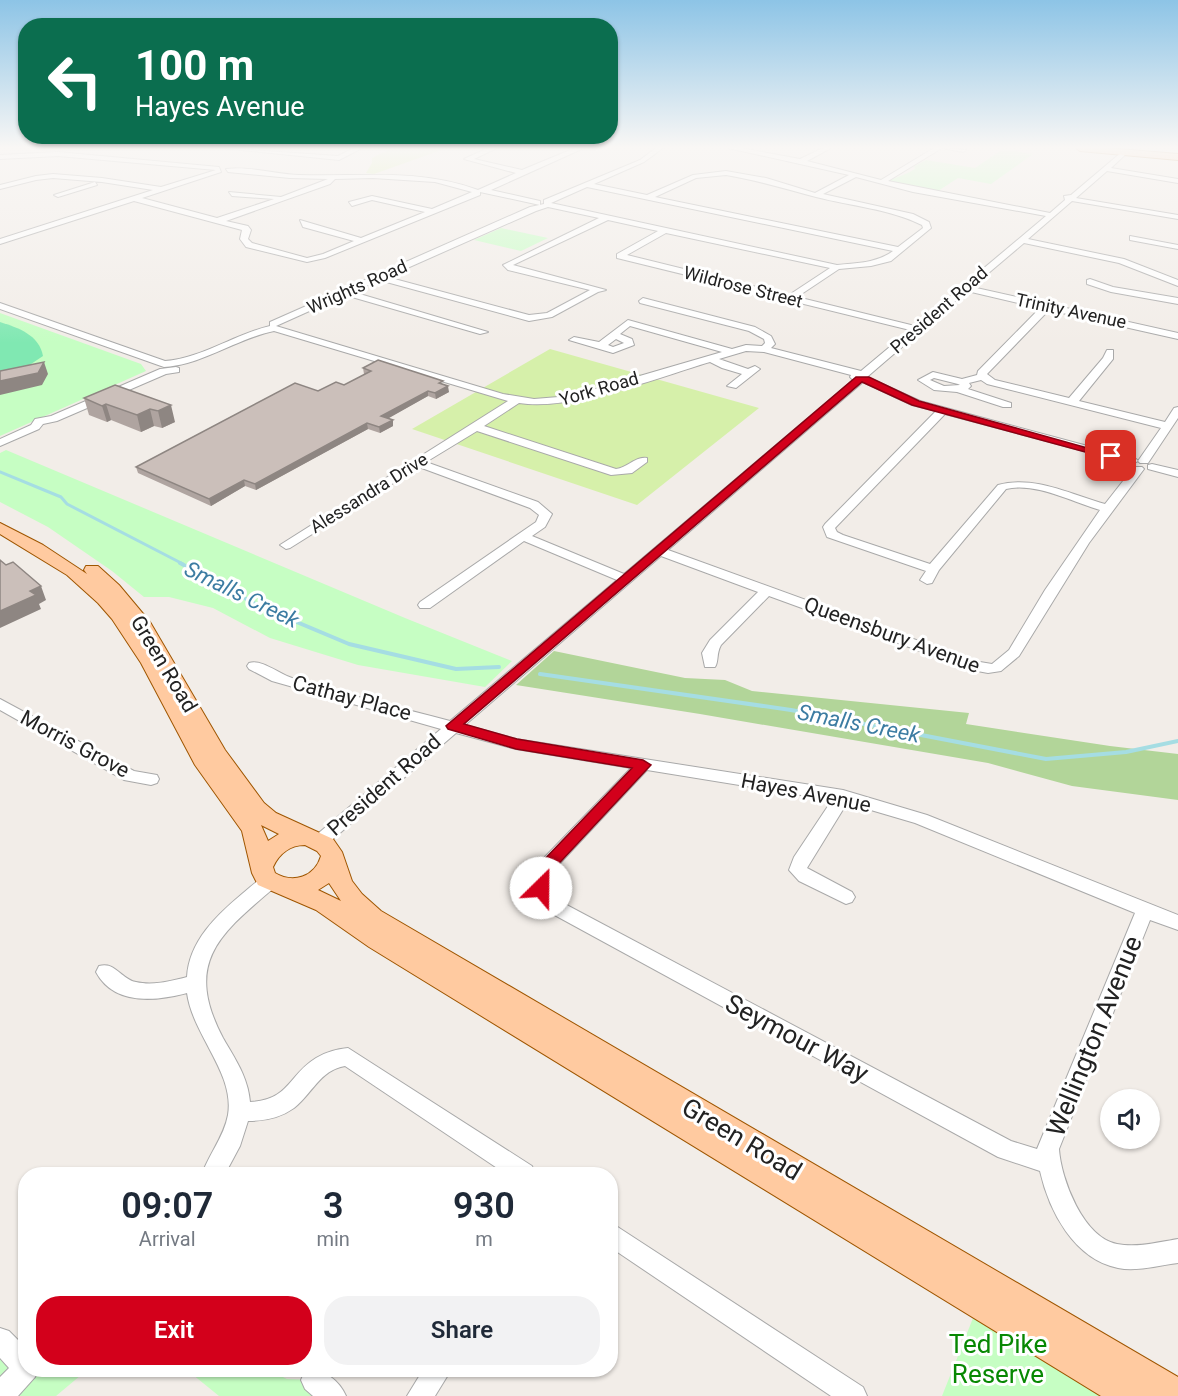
<!DOCTYPE html>
<html lang="en">
<head>
<meta charset="utf-8">
<style>
  :root { --surface:#fff; --page:#f2f2f3; --text:#1f2937; --muted:#747a83; --accent:#d3001b }
  body { margin:0; font-family:Roboto,sans-serif; background:var(--page); color:var(--text); height:100vh; display:flex; flex-direction:column; font-size:22px; white-space:nowrap }
  * { box-sizing:border-box; margin:0 }
  p { font-size:20px; color:var(--muted) }
  .icon { flex:none; width:33px; height:33px; fill:none; stroke:currentColor; stroke-width:2; stroke-linecap:round; stroke-linejoin:round }
  .map { position:relative; flex:1; overflow:hidden }
  .side { position:absolute; left:18px; top:1167px; width:600px; height:210px; display:flex; flex-direction:column; background:var(--surface); border-radius:24px; box-shadow:0 2px 4px #0004 }
  .side>* { flex:none }
  .banner { position:absolute; left:18px; top:18px; width:600px; height:126px; border-radius:24px; box-shadow:0 2px 4px #0004; background:#0b6e4f; color:#fff; overflow:hidden }
  .fabs { position:absolute; left:1100px; top:1089px; display:grid; gap:12px }
  .fabs a { display:grid; place-items:center; width:60px; height:60px; border-radius:50%; background:var(--surface); box-shadow:0 2px 4px #0004; font-size:30px }
  .pin { position:absolute; display:grid; place-items:center; width:51px; height:51px; color:#fff; margin:-26px; border-radius:12px; box-shadow:0 3px 9px #0006 }
  .me { position:absolute; width:66px; margin:-33px; rotate:23deg; stroke-linejoin:round; filter:drop-shadow(0 0 4px #0008) }
  .turn { display:flex; align-items:center; gap:21px; height:126px; padding:0 18px; font-size:27px }
  .turn .icon { width:78px; height:78px; stroke-width:2.5 }
  .turn b { display:block; font-size:42px; line-height:51px }
  .eta { display:flex; justify-content:space-evenly; align-items:center; height:102px; text-align:center }
  .eta b { font-size:36px; font-weight:600; line-height:42px }
  .cta { display:flex; gap:12px; margin-top:auto; padding:12px 18px }
  .cta a { flex:1; height:69px; border-radius:24px; background:var(--accent); color:#fff; font-size:24px; font-weight:600; line-height:69px; text-align:center }
  .cta a+a { background:var(--page); color:var(--text) }
  .map>svg:first-child { display:block }
</style>
</head>
<body>
<div class="map">
<svg width="1178" height="1396" viewBox="0 0 1178 1396">
  <rect width="100%" height="100%" fill="#f2ede8"/>
  <path fill="#d6f0aa" d="M392,148H447L374,174L366,173L372,163V158Z
    M550,349L759,408L637,505L412,429Z"/>
  <path fill="#b2d599" d="M554,651L685,678L725,680L752,691L969,713L966,724L1110,746L1178,754V800L1072,786L988,763L700,714L516,685Z"/>
  <path fill="#c6fec3" d="M1003,149L1033,154L991,184L958,178L938,191L889,181C898,176 907,175 916,168L913,167L926,160L975,168Z
    M501,228L548,238L521,251L474,240Z
    M0,313L141,364L146,371L0,436Z
    M6,450L405,618L512,661L485,687L358,665L270,638L213,608L169,597H144L112,571L48,527L0,502V453Z
    M979,1303L1132,1396H942Z
    M0,1340L26,1370H87L56,1396H0Z
    M187,1370H268L287,1379L314,1380L333,1396H219Z"/>
  <path fill="#80e8b2" d="M0,322C19,328 39,335 43,356L25,368L0,374Z"/>
  <g fill="none" stroke-linecap="round" stroke-linejoin="round">
    <path stroke="#a5dde3" stroke-width="3" d="M0,472L61,497L67,504L183,564"/>
    <path stroke="#a5dde3" stroke-width="4" d="M180,563L261,607L349,644L456,669L499,667
      M540,674L791,710L1046,759L1126,752L1178,741"/>
    <defs>
      <path id="minor" d="M222,148L338,156L354,148H362L339,160Z
        M488,148H497L474,159L522,170L575,148H584L491,190L540,201V205L480,192V195L325,258L307,262L246,247L240,239L242,230L134,201L0,244V239L153,190L102,182L53,178L36,180L0,189V185L36,176L53,174L102,178L161,187L216,170L58,156L0,159V155L58,152L219,167L221,172L142,198L217,218L274,199L232,196L229,192L281,197L328,179L290,178L228,172L226,169C249,166 275,174 299,175C360,177 419,168 478,190L516,173L464,159ZM373,178L435,182L472,192L432,209L372,196L349,202L352,206L372,200L425,212L361,238L300,220L303,227L354,241L323,254L307,258L252,243L248,239L251,230L248,226L226,221L330,184L335,179Z
        M656,148H663L644,162L594,184L647,195L693,175L726,171L766,178L815,193L849,175L728,148H741L800,159L823,148H831L807,161L881,180L934,148H942L888,181L1050,213L1065,200L1064,196L1071,195L1123,151L1128,152L1111,168L1178,179V183L1107,171L1076,198L1178,215V219L1072,201L1028,239L1124,259L1178,280V286L1119,263L1024,243L972,287L1178,333V339L1049,310L987,374L995,380L1069,398L1103,358L1107,350H1113V359L1079,401L1165,422L1174,408L1178,407V418L1148,463H1140L1138,461L1161,428L987,384L981,380L969,383L971,386L968,389L1011,403V407H1003L957,392L934,390L918,380L933,372L962,379L977,375L978,371L1040,308L967,291L867,377L920,401L1136,459L1138,461L1132,464L945,414L835,528L837,532L843,535L930,564L998,485C1034,475 1070,494 1105,504L1134,467H1142L1144,469L1089,543L1019,656L1001,671L988,673L972,670L769,596L721,645C716,654 719,661 715,667H705L702,653L710,640L758,592L661,556L465,725L516,739L843,790L927,815L1178,915V930L1150,920L1059,1149C1061,1179 1083,1237 1117,1244C1137,1248 1159,1242 1178,1239V1263C1159,1265 1137,1272 1118,1268C1074,1259 1049,1211 1040,1171L998,1157L549,912L539,903L530,878L538,864L631,768L516,749L456,733L326,845L320,847L314,845L311,841L314,837L441,729L272,681L249,669L247,666L249,663C262,659 279,674 292,678C344,694 397,707 450,721L617,580L524,541L430,608H420L418,605L420,602L536,522L539,515L530,508L419,467L290,548L286,549L280,545L508,401L274,331C236,339 202,365 164,367L0,309V303L165,361C200,359 235,334 270,326V322L530,207L544,204V200L640,160ZM726,175C757,180 785,189 816,197C851,206 890,209 922,225L923,228L898,247L655,197L696,178ZM856,177L913,192L1046,216L915,326L797,297L839,269L871,266L891,261L931,228L929,222L913,214L823,194ZM587,187L893,251C877,263 857,263 837,265L551,203ZM548,207L599,218L503,265L508,270L590,290L547,313L529,315L387,277L536,211ZM608,220L658,231L617,254V258L910,330L861,371L771,348L775,344L771,336L755,327L643,298L639,301L640,303L749,331L764,339L765,343L762,346L746,345L732,349L628,320L599,342L574,337L569,340L613,353L634,345L632,339L620,334L630,326L722,352L571,396L534,399L503,394L276,326L345,295L480,334L488,332L353,292L379,280L529,321L552,317L598,292L606,290L513,265ZM666,233L830,268L789,295L627,255ZM616,339L624,343L613,347L608,345ZM746,351L764,352L851,375L850,377L853,380L624,574L532,536L545,527L552,514L538,502L426,462L477,431L611,475L632,473L647,462V458C636,456 627,468 616,469L484,426L519,403C574,411 656,378 710,362L722,368L742,374L727,386L736,388L760,369L755,366L748,369L719,359ZM934,378L958,384L960,385L944,386L930,380ZM863,382L912,405L936,411L825,524L823,527L827,537L926,571L920,580L927,584L932,583L939,570L1006,489C1036,482 1072,502 1100,510L1045,590L1009,650L992,664L974,661L668,550ZM647,770L832,800L794,857L789,870L799,881L846,904L852,902L855,897L852,892L807,868L847,803L915,823L1135,913L1037,1149L1011,1141L561,902L553,894L548,878L550,874Z
        M943,148L966,150L963,152Z
        M95,182L97,185L58,197L54,195Z
        M1130,236L1178,245V249L1130,240Z
        M1090,279L1113,287L1178,298V304L1111,292L1087,284V280Z
        M176,367L179,368V372L166,374L57,421L43,424L39,429L0,446V439L31,425L35,419L51,416L160,369Z
        M1152,464L1178,470V477L1148,469V465Z
        M0,699L134,771L157,775L159,779L157,783L151,785L124,780L0,710Z
        M269,875L275,877L278,882L275,887C220,934 183,962 223,1038C235,1059 248,1077 250,1102C290,1100 288,1075 316,1058C326,1052 337,1049 348,1048L532,1166L535,1174H506L345,1066C320,1070 312,1094 294,1108C280,1118 265,1121 248,1121L240,1146L225,1174H202C209,1154 224,1137 228,1115C235,1073 193,1036 187,993C157,1001 114,1006 96,972L99,966C115,961 121,979 136,982C153,986 171,981 187,977C189,941 217,915 242,894C251,887 259,878 269,875Z
        M610,1222L863,1387L867,1396H831L610,1247Z
        M0,1328L9,1331L26,1348V1370H38L35,1377L18,1396H0V1377L9,1368L0,1358Z
        M308,1370C325,1370 339,1380 346,1396H313L305,1389L301,1380L305,1371Z
        M423,1370H451L435,1396H407Z"/>
      <path id="major" d="M1076,148H1107L1178,154V160L1080,151Z
        M0,523L43,545L87,574L84,570L86,566H98L119,585L150,622L225,750L264,803L276,813L333,839L342,852L352,881L362,894L381,911L1178,1377V1396H1101L369,947L316,910L258,885L252,873L242,831L195,765L141,663L112,619L98,603L67,575L0,534ZM261,825L279,834L268,841ZM305,845L317,851L321,856C315,877 293,884 275,873L273,867C279,854 290,845 305,845ZM329,883L341,901L318,890Z"/>
    </defs>
    <use href="#minor" stroke="#a9a9a9" stroke-width="2"/>
    <use href="#major" stroke="#9f5600" stroke-width="2"/>
    <use href="#minor" fill="#fff" fill-rule="evenodd"/>
    <use href="#major" fill="#ffcaa0" fill-rule="evenodd"/>
  </g>
  <path fill="#afa4a0" d="M363,368L443,384L449,392L436,399L428,396L388,418L393,420V426L380,433L368,429L256,490L245,486L211,506L138,473L136,467L318,391L344,385L365,374H364Z
    M115,385L175,422L162,428L154,426L141,432L111,420L107,422L89,415L84,398Z"/>
  <path fill="#8e8682" d="M44,362L48,374L42,385L0,395V381Z
    M448,386L449,392L436,399L435,393Z
    M428,391V396L382,422L381,416Z
    M106,404L111,420L107,422L102,406Z
    M171,405L175,422L162,428L158,411Z
    M150,409L154,426L141,432L137,415Z
    M393,420V426L380,433L379,427Z
    M367,423L368,429L256,490L255,484Z
    M244,480L245,486L211,506L209,499Z
    M41,586L46,600L39,604L41,609L0,628V611L30,591Z"/>
  <path fill="#cbbfba" stroke="#8e8682" stroke-width="1.5" d="M378,360L443,381L439,383L448,386L435,393L428,391L381,416L393,420L379,427L367,423L255,484L244,480L209,499L136,467L295,383L318,391L336,382L344,385L371,371L363,368Z
    M44,362L38,373L0,381V371Z
    M115,385L171,405L158,411L150,409L137,415L106,404L102,406L84,398Z
    M0,560L6,565L13,562L41,586L30,591L36,595L0,611Z"/>
  <linearGradient id="sky" x2="0" y2="1"><stop stop-color="#8dc4e6"/><stop offset="0.43" stop-color="#f9f7f5"/><stop offset="1" stop-color="#f9f7f5" stop-opacity="0"/></linearGradient>
  <rect width="1178" height="343" fill="url(#sky)"/>
  <path fill="#d3001b" stroke="#890012" stroke-width="1.5" d="M856,377H869L919,401L1116,456L1111,459L912,405L862,382L464,724L517,739L643,760L651,765L550,873L546,892L541,894L535,892L531,878L539,865L632,768L516,749L448,729L446,726Z"/>
  <g text-anchor="middle" stroke-width="6" stroke-linejoin="round" paint-order="stroke">
    <g font-size="18" fill="#222" stroke="#fff">
      <text transform="translate(357 287) rotate(-24)" y="6">Wrights Road</text>
      <text transform="translate(743 287) rotate(14)" y="6">Wildrose Street</text>
      <text transform="translate(939 310) rotate(-41)" y="6">President Road</text>
      <text transform="translate(1071 311) rotate(12)" y="6">Trinity Avenue</text>
      <text transform="translate(599 389) rotate(-16)" y="6">York Road</text>
      <text transform="translate(369 493) rotate(-32)" y="6">Alessandra Drive</text>
    </g>
    <g font-size="21" fill="#222" stroke="#fff">
      <text transform="translate(892 635) rotate(20)" y="7">Queensbury Avenue</text>
      <text transform="translate(164 664) rotate(59)" y="7">Green Road</text>
      <text transform="translate(352 698) rotate(15)" y="7">Cathay Place</text>
      <text transform="translate(75 744) rotate(28)" y="7">Morris Grove</text>
      <text transform="translate(384 785) rotate(-41)" y="7">President Road</text>
      <text transform="translate(806 793) rotate(11)" y="7">Hayes Avenue</text>
    </g>
    <g font-size="22" font-style="italic" fill="#3c7ca2" stroke="#fff">
      <text transform="translate(242 594) rotate(26)" y="8">Smalls Creek</text>
      <text transform="translate(859 723) rotate(11)" y="8">Smalls Creek</text>
    </g>
    <g font-size="26" fill="#222" stroke="#fff">
      <text transform="translate(1094 1036) rotate(-68)" y="9">Wellington Avenue</text>
      <text transform="translate(797 1038) rotate(28)" y="9">Seymour Way</text>
      <text transform="translate(742 1139) rotate(31)" y="9">Green Road</text>
    </g>
    <g font-size="26" fill="#088803" stroke="#fff">
      <text x="998" y="1353">Ted Pike<tspan x="998" dy="30">Reserve</tspan></text>
    </g>
  </g>
</svg>
<div class="fabs">
<a><svg class="icon" aria-label="sound" viewBox="0 0 24 24"><path d="M4 9h4l5-4v14l-5-4H4zM17 9q2 3 0 6"/></svg></a>
</div>
<div class="pin" style="left:1111px;top:456px;background:#d93025"><svg class="icon" aria-label="arrive" viewBox="0 0 24 24"><path d="M6 21V4h12l-3 4 3 4H6"/></svg></div>
<svg class="me" style="left:541px;top:888px" viewBox="-20 -20 40 40"><circle r="19" fill="#fff"/><path d="M0-13L10 11 0 6-10 11z" fill="#d3001b"/></svg>
<div class="banner">
<div class="turn"><svg class="icon" aria-label="left" viewBox="0 0 24 24"><path d="M17 20v-9H6M10 6l-5 5 5 5"/></svg><div><b>100 m</b>Hayes Avenue</div></div>
</div>
<section class="side">
<div class="eta">
<div><b>09:07</b><p>Arrival</p></div>
<div><b>3</b><p>min</p></div>
<div><b>930</b><p>m</p></div>
</div>
<div class="cta"><a>Exit</a><a>Share</a></div>
</section>
</div>
</body>
</html>
